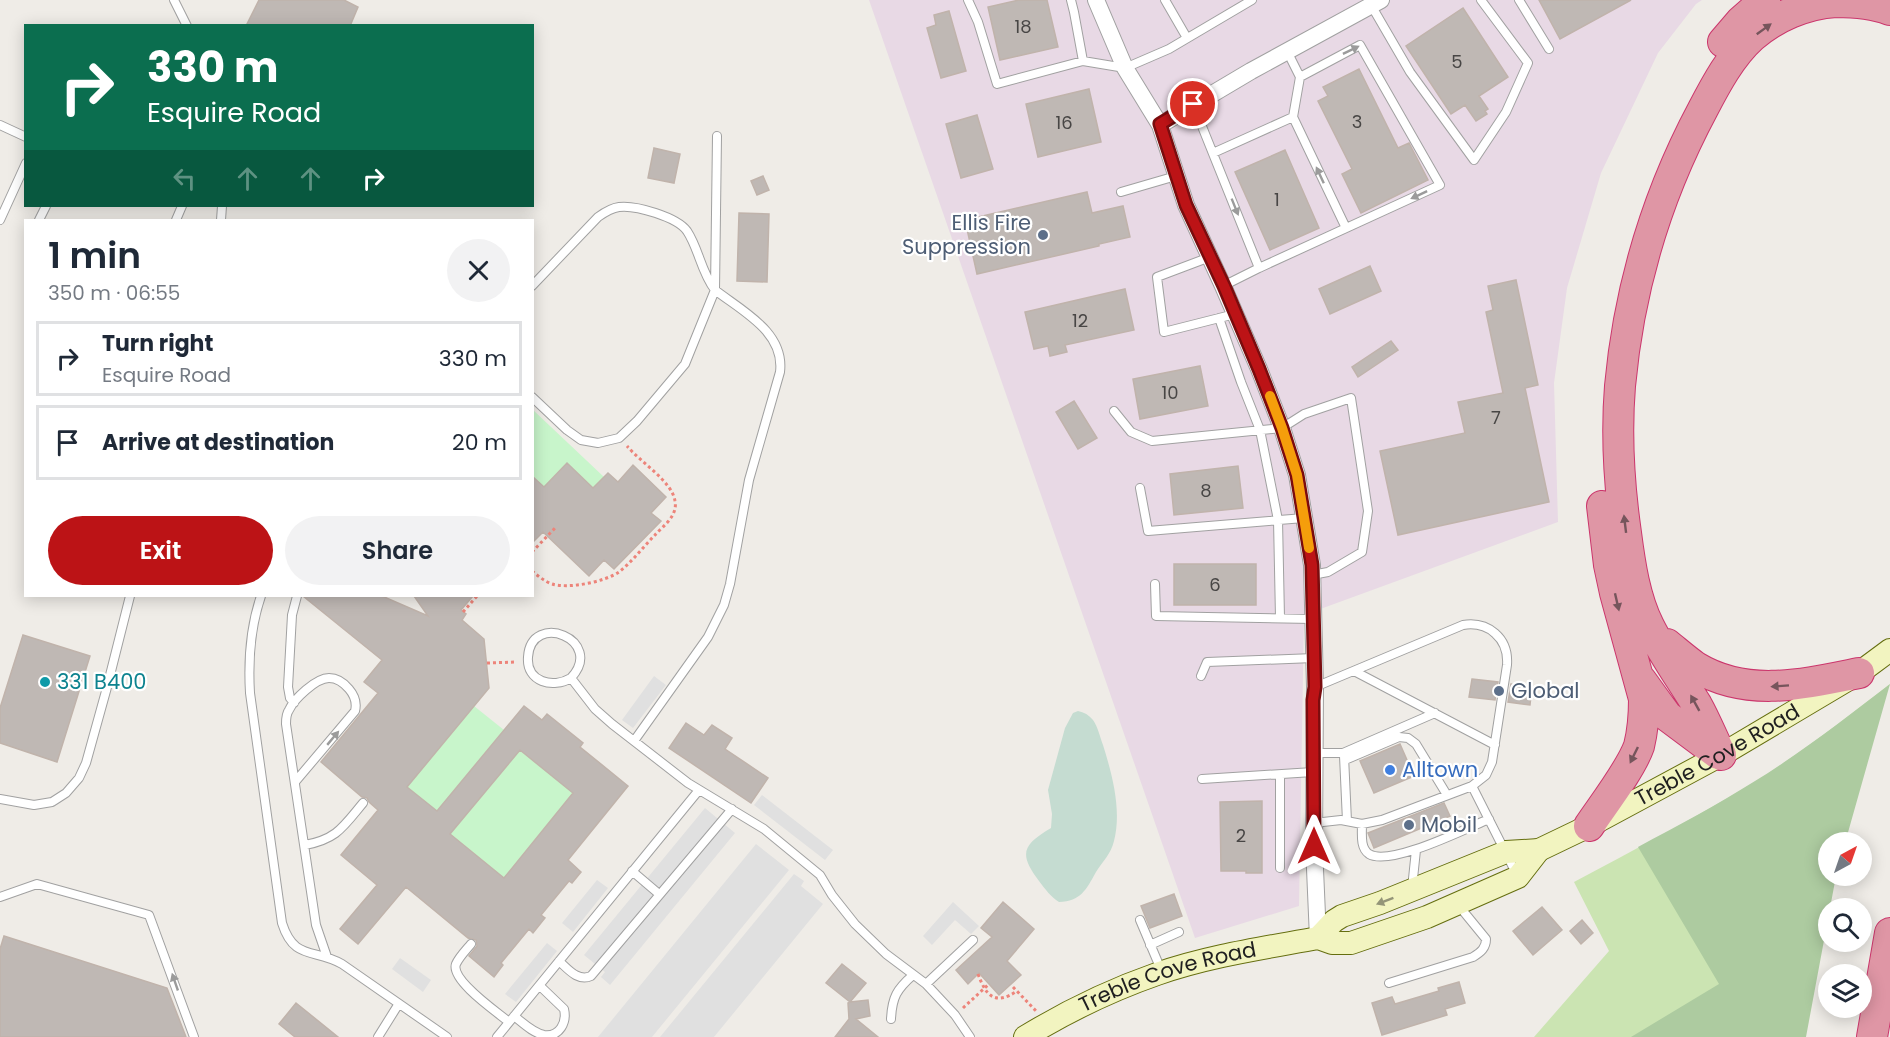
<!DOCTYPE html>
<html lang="en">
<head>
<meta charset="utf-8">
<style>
  :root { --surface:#fff; --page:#f2f2f3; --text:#1f2937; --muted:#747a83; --line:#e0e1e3; --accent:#bc1316 }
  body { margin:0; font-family:Poppins,sans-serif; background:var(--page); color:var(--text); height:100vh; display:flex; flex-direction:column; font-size:22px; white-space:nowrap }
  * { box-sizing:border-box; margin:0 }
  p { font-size:20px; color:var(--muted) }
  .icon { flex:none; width:33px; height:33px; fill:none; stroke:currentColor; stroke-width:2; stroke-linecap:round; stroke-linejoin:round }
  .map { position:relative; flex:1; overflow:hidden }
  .side { position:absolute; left:24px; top:219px; width:510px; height:378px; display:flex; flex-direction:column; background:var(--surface); border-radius:0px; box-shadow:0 3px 15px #0003 }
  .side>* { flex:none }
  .top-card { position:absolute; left:24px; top:24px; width:510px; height:183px; border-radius:0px; box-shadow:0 3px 15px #0003; background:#0b6e4f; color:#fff; overflow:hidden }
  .needle { width:39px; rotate:40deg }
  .fabs { position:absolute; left:1818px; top:832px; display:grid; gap:12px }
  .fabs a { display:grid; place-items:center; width:54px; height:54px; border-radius:50%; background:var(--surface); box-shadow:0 3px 15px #0003; font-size:30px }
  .pin { position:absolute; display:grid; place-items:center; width:51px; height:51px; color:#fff; margin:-26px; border:3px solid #fff; border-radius:50%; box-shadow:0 2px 6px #0007 }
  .me { position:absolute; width:66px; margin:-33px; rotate:0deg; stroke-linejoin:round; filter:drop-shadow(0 0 4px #0008) }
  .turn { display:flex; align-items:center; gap:21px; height:126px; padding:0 24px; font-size:27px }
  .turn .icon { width:78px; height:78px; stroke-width:2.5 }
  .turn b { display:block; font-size:42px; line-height:51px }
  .lanes { display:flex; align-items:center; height:57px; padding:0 24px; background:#0003; justify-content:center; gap:30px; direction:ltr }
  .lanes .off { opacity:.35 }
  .round { display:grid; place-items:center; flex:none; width:63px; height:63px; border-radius:32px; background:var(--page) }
  .summary { display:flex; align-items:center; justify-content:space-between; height:102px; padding:0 24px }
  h1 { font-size:36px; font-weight:600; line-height:45px }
  .primary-button { display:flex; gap:12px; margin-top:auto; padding:12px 24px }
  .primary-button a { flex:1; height:69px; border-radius:36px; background:var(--accent); color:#fff; font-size:24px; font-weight:600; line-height:69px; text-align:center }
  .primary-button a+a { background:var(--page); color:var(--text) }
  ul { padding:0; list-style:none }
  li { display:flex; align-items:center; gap:18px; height:75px; margin:0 12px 9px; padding:0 12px; border:3px solid var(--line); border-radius:0px }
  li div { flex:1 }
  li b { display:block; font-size:22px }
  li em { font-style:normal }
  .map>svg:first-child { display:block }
</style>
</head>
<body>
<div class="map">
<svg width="1890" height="1037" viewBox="0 0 1890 1037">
  <rect width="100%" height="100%" fill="#efece7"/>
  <path fill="#e8d9e5" d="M869,0H1702L1696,4L1658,53L1601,173L1567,288L1554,383L1558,522L1304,615L1299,906L1195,938Z"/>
  <path fill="#cbe4b2" d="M1890,684L1781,900L1776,1037H1534L1609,951L1574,882C1634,850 1695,818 1753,783C1801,753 1846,718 1890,684Z"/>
  <path fill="#adcba0" d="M1890,684L1845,843H1828V876H1836L1806,1037H1631L1719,984L1638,847C1677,826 1717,805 1755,781C1802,752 1846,718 1890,684Z"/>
  <path fill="#c5dcd1" d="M1078,711C1084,712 1089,715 1093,720C1098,727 1100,737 1103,745C1112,774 1122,810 1114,841C1111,854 1103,861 1096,872C1086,890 1081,901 1059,902C1051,897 1045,889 1039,881C1018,853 1023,845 1051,828L1052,814L1048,790L1065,728L1073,713Z"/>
  <path fill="#c8f5cb" d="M532,409L604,477L593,488L567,463L544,487L533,476Z
    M474,706L504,730L431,818L407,787Z
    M520,750L573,793L504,878L450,834Z"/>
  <path fill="#e0e0e0" d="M654,676L666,685L633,728L622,720Z
    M762,795L833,850L825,860L754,805Z
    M705,808L735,833L610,985L601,977L605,972L584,955Z
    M756,844L789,870L652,1037H598Z
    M794,874L804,881L801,886L823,904L714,1037H660Z
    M597,880L608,888L573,932L562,923Z
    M953,902L979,926L971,934L955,920L932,945L923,936Z
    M547,943L557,951L516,1002L505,994Z
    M400,958L431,980L423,992L392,969Z"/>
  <path fill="#bfb8b4" stroke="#c0b3ab" stroke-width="1.5" fill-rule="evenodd" d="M259,0H344L358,7L350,26H246Z
    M1019,0H1047L1058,47L1000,60L988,7Z
    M1539,0H1631L1560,39Z
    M1463,8L1508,77L1479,96L1488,109L1485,111L1487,114L1476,121L1465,105L1451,114L1406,46Z
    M949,11L966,71L941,78L927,28L936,25L934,15Z
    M1359,69L1398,148L1409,143L1428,180L1361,213L1342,174L1352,169L1318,101L1328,96L1323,87Z
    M1089,89L1101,142L1038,157L1026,104Z
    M977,115L993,169L961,178L946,124Z
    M654,148L680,154L674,183L648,178Z
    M1285,150L1319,228L1270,250L1235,172Z
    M763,176L769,190L757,195L751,181Z
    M1087,192L1092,213L1123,206L1130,237L1099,244V246L977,274L965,220Z
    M739,213L769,214L767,282L737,281Z
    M1370,266L1381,291L1330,314L1319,289Z
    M1516,280L1538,385L1525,388L1549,502L1398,535L1380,451L1465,433L1458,402L1503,393L1486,312L1493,310L1488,286Z
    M1125,289L1134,330L1065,345L1067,352L1050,356L1048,346L1034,349L1025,312Z
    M1391,341L1398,350L1358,377L1352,367Z
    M1200,366L1208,406L1140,419L1133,379Z
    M1074,401L1097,438L1078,449L1056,412Z
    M567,463L593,488L608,473L618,482L633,465L666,497L651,513L661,521L614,569L604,560L589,576L543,532L532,543V476L544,487Z
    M1238,466L1243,508L1174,515L1170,474Z
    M1174,564H1256V605H1174Z
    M303,596H382L428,616L414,596H473L461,610L466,614L462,620L484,639L489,688L407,787L437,811L524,706L542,720L547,714L583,743L580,747L628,786L568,860L581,872L572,883L569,881L541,915L545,918L533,933L529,929L501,963L503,965L494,977L469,956L477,946L476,940L468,938L406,887L358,944L340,929L377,885L341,855L378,810L369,802L367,798L362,797L321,762L378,693L364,682L382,660ZM520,750L573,793L504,878L450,834Z
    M23,635L90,656L57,762L0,743V708Z
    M1472,679L1498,682L1495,700L1469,697Z
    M1511,684L1532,686L1530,705L1508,702Z
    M686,723L704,735L712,725L732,738L725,749L768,778L751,803L669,748Z
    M1400,744L1414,776L1374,793L1360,761Z
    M1262,801V873H1246V871H1221L1220,802Z
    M1444,803L1450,816L1374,848L1368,833Z
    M1174,894L1182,916L1150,928L1141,906Z
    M1003,902L1034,929L1007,961L1021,975L999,995L979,973L968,984L956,970L992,937L981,928Z
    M1542,907L1562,930L1533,955L1513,931Z
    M1582,920L1593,933L1581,944L1570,931Z
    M4,936L167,988L186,1037H0V949Z
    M842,964L866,983L850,1002L868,1000L870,1016L856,1019L878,1037H835L849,1019L848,1003L850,1002L826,983Z
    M1459,982L1465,1003L1445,1009L1447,1015L1382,1035L1372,1003L1392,997L1395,1004L1439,991L1438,988Z
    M296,1003L338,1037H295L279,1024Z"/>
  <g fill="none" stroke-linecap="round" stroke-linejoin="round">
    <defs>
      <path id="lane" d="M174,0L187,26
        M968,0L978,22L997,84L1083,61L1125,68L1169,49L1252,0
        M1071,0L1074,12L1083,61
        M1165,0L1187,38
        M1519,0L1549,49
        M1371,5L1410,72L1474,160L1506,112L1528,63L1481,0
        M1287,51L1300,77L1293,117L1346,228
        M1193,104L1259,268L1440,185L1360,45L1300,77
        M0,125L26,137
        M1213,153L1293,117
        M1121,192L1176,176
        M0,220L26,163
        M39,220L46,206
        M176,220L182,206
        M221,220L222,206
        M1210,257L1157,277L1164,332L1235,314
        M532,286L598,217C605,212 611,208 619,207C636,205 677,217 687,231C699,249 701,272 715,290L685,364L637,421L619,438L598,443L581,440L567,430L532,397
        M1223,286L1259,268
        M1219,318L1241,382L1260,430L1278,520L1280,618
        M1114,411L1131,432L1152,441L1282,428L1304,414L1351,398L1368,511L1362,552L1328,572L1312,575
        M1140,488L1148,531L1304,518
        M1155,584L1156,616L1313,619
        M261,596C250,628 248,659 250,693L282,923C294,961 314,948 342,964L447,1037
        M1354,671L1495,745
        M1201,676L1207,662L1314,658
        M571,678C553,689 526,682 528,657C531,610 606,640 571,678L595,709L612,724L688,783L764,829L820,875L832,895L855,924L886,954L926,984L955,1015L970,1037
        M1315,687L1463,625C1488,621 1509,638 1507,665L1492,762L1486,775L1472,786
        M294,703L290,698L288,687L292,615L297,596
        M634,741L708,637L724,605L730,584L749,480L780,372C785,332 742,311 715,290L717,136
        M1313,753H1343L1435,713
        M1344,756L1347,821
        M1345,760L1399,737L1408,738L1416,744L1447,795
        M1280,775V868
        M1202,779L1313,772
        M295,782L355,711C357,703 355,696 349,689C344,683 337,678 329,678C316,678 294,699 289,710C286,714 286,719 286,724L316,925L327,957
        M0,799L34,805L52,802L66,793L79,778L86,763L106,691L130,596
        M1314,823L1341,820L1362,824L1382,820L1472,786L1517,875
        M1362,824C1362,834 1360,848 1369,854C1390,867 1467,828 1489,819
        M305,845C337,839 343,827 363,803
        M632,871L659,894
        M1412,888L1416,850
        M0,897L37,884L149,915L194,1037
        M1140,920L1162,972
        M471,944C466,950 459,957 456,964C450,980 497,1012 509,1022
        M1150,945L1179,932
        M559,961C568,969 578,982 591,976L732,809
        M1389,983L1473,957C1481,952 1486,948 1486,939L1459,906
        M926,984L973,940
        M514,1016C523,1023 533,1033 544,1035C560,1037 567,1022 564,1009L540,986
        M891,1019C892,997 897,989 913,975
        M378,1037L398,1005
        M497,1037L699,790"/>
      <path id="street" d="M1096,0L1125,68L1160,125L1186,205L1223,286L1259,369L1282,428L1297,475L1312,565L1315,687L1314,846L1318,938
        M1160,125L1251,71L1381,0"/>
      <g id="secondary">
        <path id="s1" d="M1318,938L1334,921L1342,916L1380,903L1506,852L1539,850L1589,826L1721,755L1859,673L1890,650"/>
        <path id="s2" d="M1025,1037C1066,1012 1111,990 1157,974C1208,956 1264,948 1318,938L1332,943H1351L1427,917L1518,877L1539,850"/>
      </g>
      <path id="highway" d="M1723,42L1741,21L1765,0
        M1667,644C1677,652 1686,660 1696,667C1747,698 1804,684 1859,673
        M1641,680L1667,716L1718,754
        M1721,755C1713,739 1706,721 1697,705C1681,679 1663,654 1649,626C1635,598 1630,564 1626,533C1619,484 1616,435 1620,386C1629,288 1657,195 1703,109C1716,84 1731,56 1752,37C1775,17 1805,4 1836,2C1855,2 1872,3 1890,10
        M1589,826C1603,805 1631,769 1639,746C1643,730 1644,715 1644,699L1615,593L1609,565L1602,506
        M1872,1037L1890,933"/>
    </defs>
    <use href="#lane" stroke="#a1a1a1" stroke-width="10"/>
    <use href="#street" stroke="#a1a1a1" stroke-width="18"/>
    <use href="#secondary" stroke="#656e0f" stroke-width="24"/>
    <use href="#highway" stroke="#cb366c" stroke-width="32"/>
    <path stroke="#ed847a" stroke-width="3" stroke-dasharray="3 3" stroke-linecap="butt" d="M532,552L555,528
      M532,571C538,576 544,581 552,584C569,589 604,582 619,572C632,562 643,547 655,535C663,526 678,516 675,501C672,481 640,462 627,446
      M463,612L477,596
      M487,663L517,662
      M978,974C986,996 995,1006 1017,991
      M1013,987L1036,1011
      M963,1008L989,984"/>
    <use href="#lane" stroke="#fff" stroke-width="8"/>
    <use href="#street" stroke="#fff" stroke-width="16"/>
    <use href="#secondary" stroke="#f2f4c0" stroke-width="22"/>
    <use href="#highway" stroke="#df96a5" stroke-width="30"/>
  </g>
  <defs><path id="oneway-solid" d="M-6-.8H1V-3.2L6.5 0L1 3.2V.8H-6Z" transform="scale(1.5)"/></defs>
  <g fill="#76555c">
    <use href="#oneway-solid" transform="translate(1764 29) rotate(-36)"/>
    <use href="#oneway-solid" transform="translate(1625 524) rotate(-97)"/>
    <use href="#oneway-solid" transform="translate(1617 602) rotate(77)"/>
    <use href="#oneway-solid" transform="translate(1780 686) rotate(176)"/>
    <use href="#oneway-solid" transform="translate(1695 703) rotate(-119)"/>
    <use href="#oneway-solid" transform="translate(1634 755) rotate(116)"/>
  </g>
  <g fill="#9b9b9b">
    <use href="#oneway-solid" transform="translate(1351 50) rotate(-26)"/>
    <use href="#oneway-solid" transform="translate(1320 175) rotate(-115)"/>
    <use href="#oneway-solid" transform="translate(1419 195) rotate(155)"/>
    <use href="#oneway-solid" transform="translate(1235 207) rotate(68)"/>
    <use href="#oneway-solid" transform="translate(333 738) rotate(-50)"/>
    <use href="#oneway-solid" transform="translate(175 982) rotate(-109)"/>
  </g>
  <use fill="#949578" href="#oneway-solid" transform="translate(1385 901) rotate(159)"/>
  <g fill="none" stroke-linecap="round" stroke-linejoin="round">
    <defs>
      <path id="route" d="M1193,104L1160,124L1186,205L1224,286L1259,369L1282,428L1297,475L1312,565L1315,687L1313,700L1314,846"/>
    </defs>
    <use href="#route" stroke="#7a0c0e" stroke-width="15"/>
    <use href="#route" stroke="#bc1316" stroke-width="10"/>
    <path stroke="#f59e0b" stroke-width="10" d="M1270,396L1282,428L1297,475L1309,548"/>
  </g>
  <g fill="#5c6f8a" stroke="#fff" stroke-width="2">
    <circle cx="1043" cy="235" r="6"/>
    <circle cx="1499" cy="691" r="6"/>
    <circle cx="1409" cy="825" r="6"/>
  </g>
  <circle fill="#0f9aa8" stroke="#fff" stroke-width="2" cx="45" cy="682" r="6"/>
  <circle fill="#3f7fe0" stroke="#fff" stroke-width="2" cx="1390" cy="770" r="6"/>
  <g text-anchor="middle" stroke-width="4.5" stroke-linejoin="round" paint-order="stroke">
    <g font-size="18" fill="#484645">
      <text x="1023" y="33">18</text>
      <text x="1457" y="68">5</text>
      <text x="1357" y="128">3</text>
      <text x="1064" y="129">16</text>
      <text x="1277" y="206">1</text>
      <text x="1080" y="327">12</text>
      <text x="1170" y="399">10</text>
      <text x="1496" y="424">7</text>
      <text x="1206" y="497">8</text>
      <text x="1215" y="591">6</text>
      <text x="1241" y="842">2</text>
    </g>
    <g font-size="21" fill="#4e5e75" stroke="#fff" text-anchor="start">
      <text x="1031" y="230" text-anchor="end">Ellis Fire<tspan x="1031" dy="24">Suppression</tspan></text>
      <text x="1511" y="698">Global</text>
      <text x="1421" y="832">Mobil</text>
    </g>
    <g font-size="21" fill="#0d838f" stroke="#fff" text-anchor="start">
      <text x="57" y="689">331 B400</text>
    </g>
    <g font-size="21" fill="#202020" stroke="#fff">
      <text dy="7" stroke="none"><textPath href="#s1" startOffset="444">Treble Cove Road</textPath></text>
      <text dy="7" stroke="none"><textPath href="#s2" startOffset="156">Treble Cove Road</textPath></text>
    </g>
    <g font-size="21" fill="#366cbe" stroke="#fff" text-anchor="start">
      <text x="1402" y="777">Alltown</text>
    </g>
  </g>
</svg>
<div class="fabs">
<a><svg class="needle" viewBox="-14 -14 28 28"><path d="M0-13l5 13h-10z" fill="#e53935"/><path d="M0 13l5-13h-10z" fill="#747a83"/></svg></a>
<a><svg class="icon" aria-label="search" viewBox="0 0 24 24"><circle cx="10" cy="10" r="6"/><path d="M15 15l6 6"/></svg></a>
<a><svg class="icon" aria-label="layers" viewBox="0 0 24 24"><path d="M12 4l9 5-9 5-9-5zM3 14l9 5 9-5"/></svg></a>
</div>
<div class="pin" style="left:1193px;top:104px;background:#d93025"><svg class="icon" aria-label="arrive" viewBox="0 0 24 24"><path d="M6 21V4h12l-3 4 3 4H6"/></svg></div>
<svg class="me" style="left:1314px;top:846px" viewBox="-20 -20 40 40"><path d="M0-17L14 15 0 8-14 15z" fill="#bc1316" stroke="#fff" stroke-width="4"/></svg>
<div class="top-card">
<div class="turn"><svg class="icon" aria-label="right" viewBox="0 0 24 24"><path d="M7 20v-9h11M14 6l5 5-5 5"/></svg><div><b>330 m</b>Esquire Road</div></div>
<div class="lanes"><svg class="icon off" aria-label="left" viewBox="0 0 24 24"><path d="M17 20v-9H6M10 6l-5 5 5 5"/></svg><svg class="icon off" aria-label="ahead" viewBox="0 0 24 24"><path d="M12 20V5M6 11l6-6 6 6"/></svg><svg class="icon off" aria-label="ahead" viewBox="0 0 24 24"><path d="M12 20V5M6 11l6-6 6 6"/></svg><svg class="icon" aria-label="right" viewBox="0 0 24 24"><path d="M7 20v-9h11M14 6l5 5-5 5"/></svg></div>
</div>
<section class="side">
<div class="summary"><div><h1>1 min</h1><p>350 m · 06:55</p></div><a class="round"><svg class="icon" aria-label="close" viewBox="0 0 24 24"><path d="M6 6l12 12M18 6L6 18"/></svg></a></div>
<ul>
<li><svg class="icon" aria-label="right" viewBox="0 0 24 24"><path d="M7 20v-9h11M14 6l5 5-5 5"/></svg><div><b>Turn right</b><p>Esquire Road</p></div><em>330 m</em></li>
<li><svg class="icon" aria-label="arrive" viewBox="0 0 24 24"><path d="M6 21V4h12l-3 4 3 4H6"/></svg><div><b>Arrive at destination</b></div><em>20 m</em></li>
</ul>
<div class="primary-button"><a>Exit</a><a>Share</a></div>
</section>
</div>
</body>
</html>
